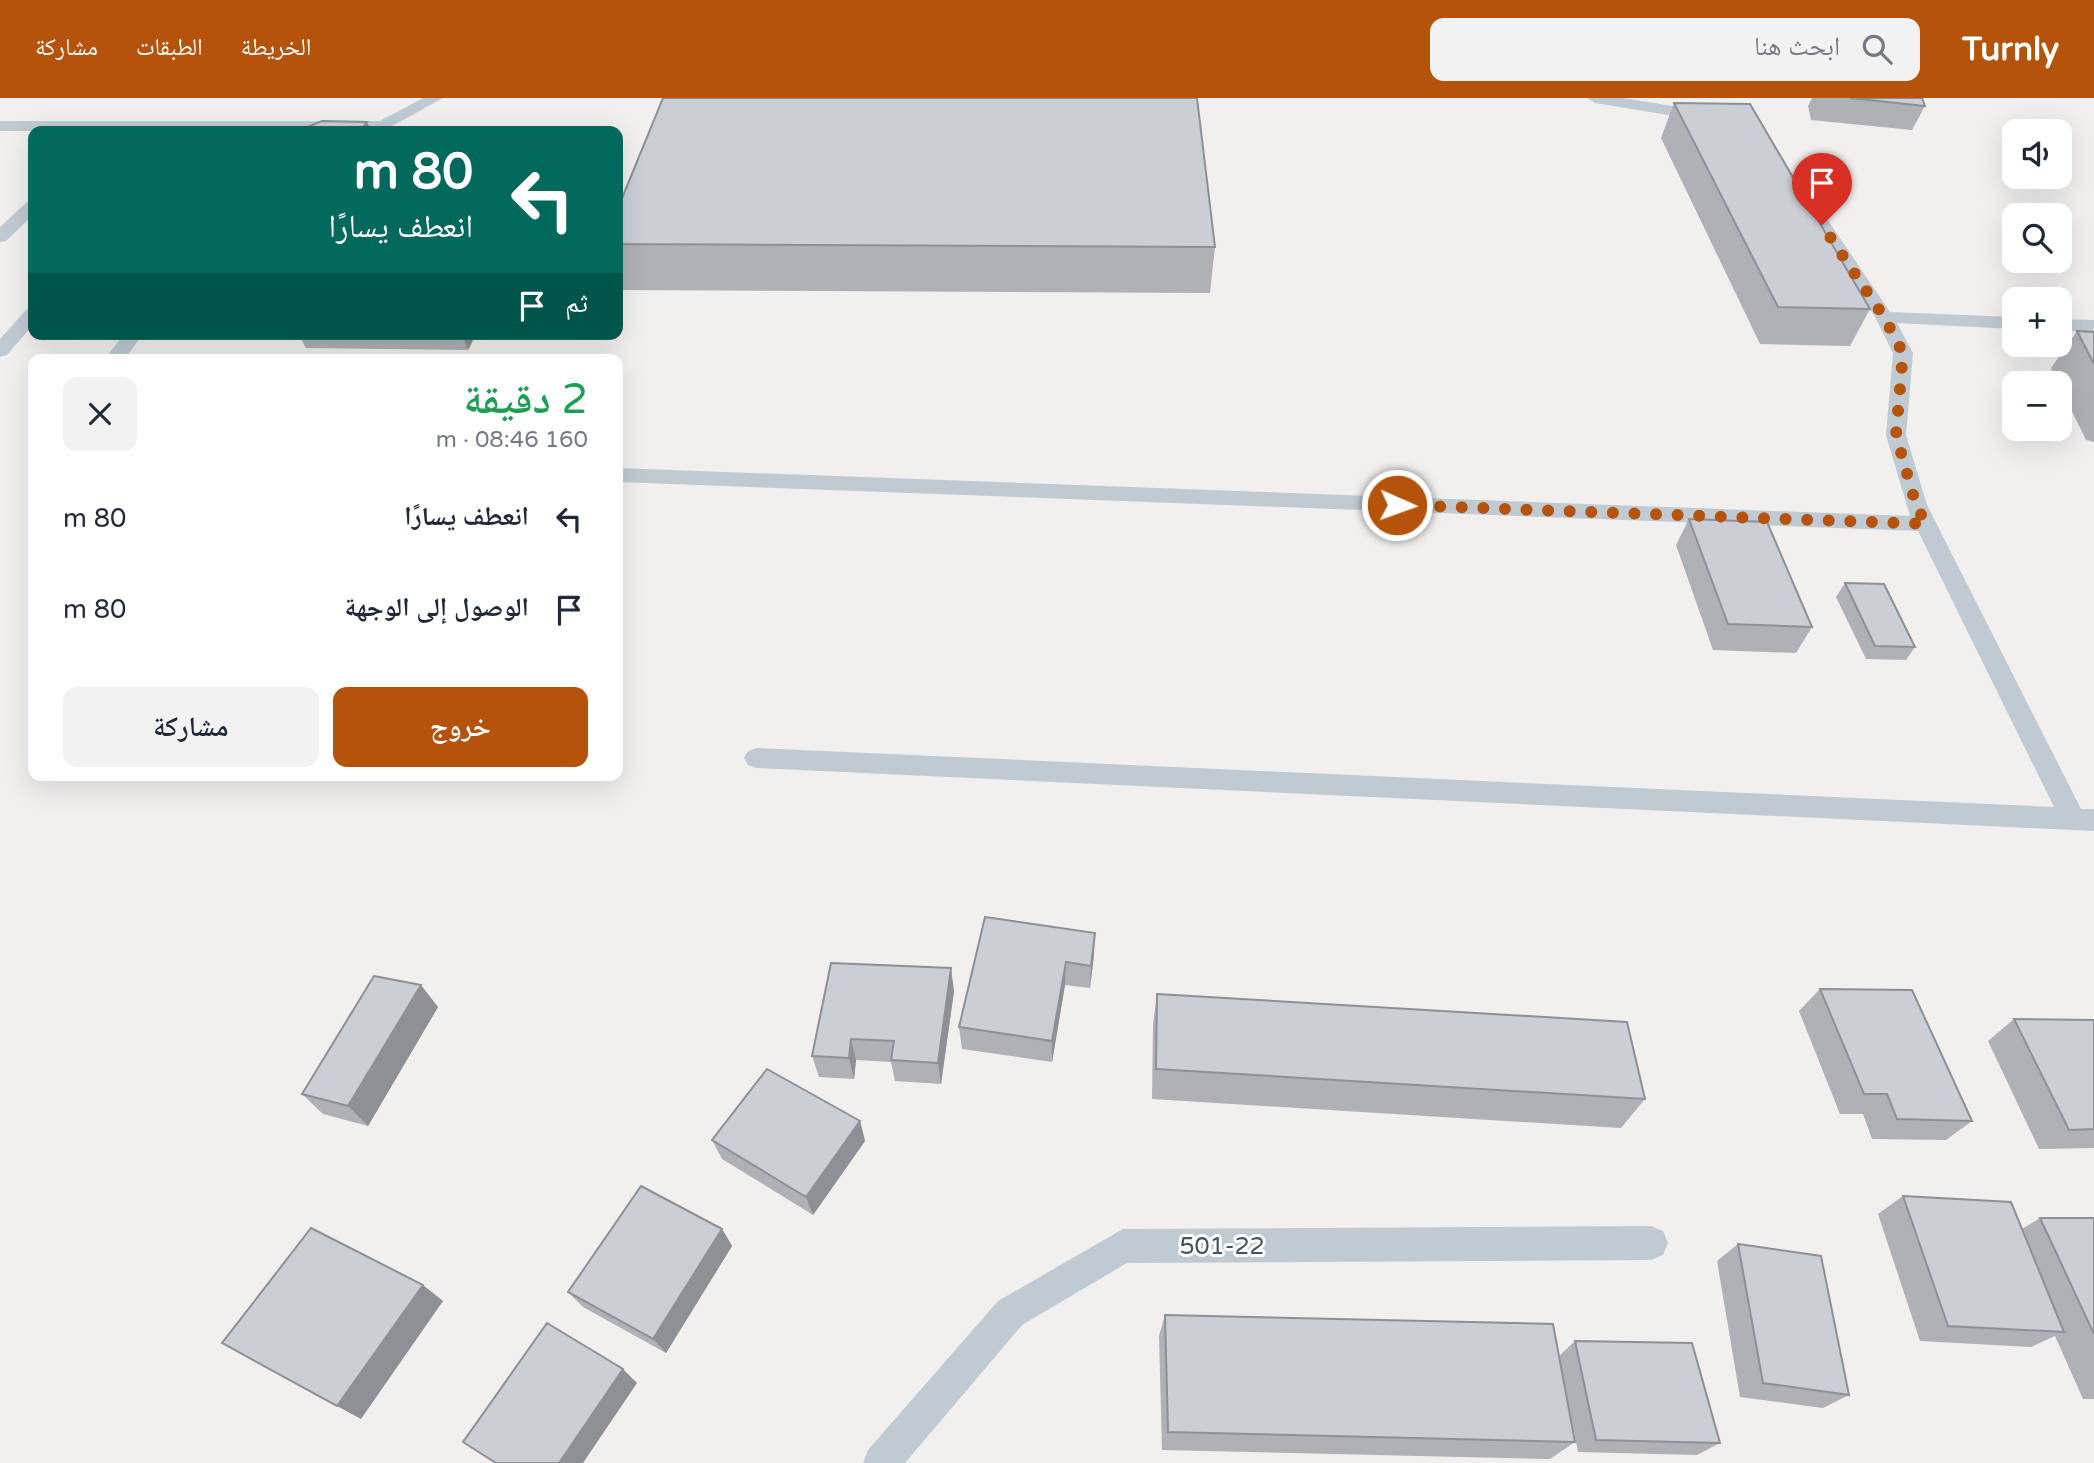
<!DOCTYPE html>
<html lang="ar">
<head>
<meta charset="utf-8">
<style>
  :root { --surface:#fff; --page:#f2f2f3; --text:#1f2937; --muted:#747a83; --accent:#b45309 }
  body { margin:0; font-family:"Varela Round","Noto Naskh Arabic",sans-serif; background:var(--page); color:var(--text); direction:rtl; height:100vh; display:flex; flex-direction:column; font-size:26px; white-space:nowrap }
  * { box-sizing:border-box; margin:0 }
  p { font-size:23px; color:var(--muted) }
  .icon { flex:none; width:38px; height:38px; fill:none; stroke:currentColor; stroke-width:2; stroke-linecap:round; stroke-linejoin:round }
  .map { position:relative; flex:1; overflow:hidden; direction:ltr }
  .side { position:absolute; left:28px; top:256px; width:595px; height:427px; display:flex; flex-direction:column; background:var(--surface); border-radius:14px; box-shadow:0 7px 28px #0002; direction:rtl }
  .side>* { flex:none }
  .top-card { position:absolute; left:28px; top:28px; width:595px; height:214px; border-radius:14px; box-shadow:0 7px 28px #0002; direction:rtl; background:#00695c; color:#fff; overflow:hidden }
  .buttons { position:absolute; left:2002px; top:21px; display:grid; gap:14px }
  .buttons a { display:grid; place-items:center; width:70px; height:70px; border-radius:14px; background:var(--surface); box-shadow:0 7px 28px #0002; font-size:35px }
  .pin { position:absolute; display:grid; place-items:center; width:60px; height:60px; color:#fff; margin:-72px -30px; border-radius:50% 50% 50% 0; rotate:-45deg; box-shadow:0 0 7px #0007 }
  .pin .icon { rotate:45deg }
  .me { position:absolute; width:77px; margin:-38px; rotate:92deg; stroke-linejoin:round; filter:drop-shadow(0 0 5px #0008) }
  .turn { display:flex; align-items:center; gap:24px; height:147px; padding:0 35px; font-size:32px }
  .turn .icon { width:91px; height:91px; stroke-width:2.5 }
  .turn b { display:block; font-size:49px; line-height:60px }
  .then { display:flex; align-items:center; height:66px; padding:0 35px; background:#0003; gap:14px; font-size:26px }
  .round { display:grid; place-items:center; flex:none; width:74px; height:74px; border-radius:14px; background:var(--page) }
  .overview { display:flex; align-items:center; justify-content:space-between; height:119px; padding:0 35px }
  h1 { font-size:42px; font-weight:600; line-height:52px; color:#1e9e55 }
  .primary-button { display:flex; gap:14px; margin-top:auto; padding:14px 35px }
  .primary-button a { flex:1; height:80px; border-radius:14px; background:var(--accent); color:#fff; font-size:28px; font-weight:600; line-height:80px; text-align:center }
  .primary-button a+a { background:var(--page); color:var(--text) }
  ul { padding:0; list-style:none }
  li { display:flex; align-items:center; gap:21px; height:91px; padding:0 35px }
  li div { flex:1 }
  li b { display:block; font-size:26px }
  li em { font-style:normal }
  header { display:flex; align-items:center; gap:42px; box-sizing:border-box; height:98px; padding:0 35px; background:var(--accent); color:#fff }
  header strong { font-size:33px }
  nav { display:flex; gap:38px; margin-inline-start:auto; font-size:24px }
  .search { width:490px; height:63px; background:var(--page); display:flex; align-items:center; gap:18px; box-sizing:border-box; padding:0 24px; border-radius:14px; color:var(--muted); font-size:26px }
  .map>svg:first-child { display:block }
</style>
</head>
<body>
<header>
<strong>Turnly</strong>
<div class="search"><svg class="icon" aria-label="search" viewBox="0 0 24 24"><circle cx="10" cy="10" r="6"/><path d="M15 15l6 6"/></svg>ابحث هنا</div>
<nav><a>الخريطة</a><a>الطبقات</a><a>مشاركة</a></nav>
</header>
<div class="map">
<svg width="2094" height="1365" viewBox="0 0 2094 1365">
  <rect width="100%" height="100%" fill="#f2efef"/>
  <g fill="none" stroke-linecap="round" stroke-linejoin="round">
    <path fill="#bfcad3" fill-rule="evenodd" d="M423,0H443L383,33H0V23H380Z
      M1587,0H1623L1704,13L1712,18L1704,23L1595,5Z
      M1792,77L1798,78L1890,214L2014,219V231L1897,225L1913,255L1906,337L1927,407L2081,711H2094V733L757,670L748,667L744,660L748,653L757,650L2054,709L1918,433L618,384V370L1910,418L1886,337L1893,255L1875,219L1784,82Z
      M33,103V117L6,143L0,144V129L27,104Z
      M33,210V227L7,257L0,259V241L26,212Z
      M2060,221L2094,222V234L2060,233Z
      M124,236H143L125,261H105Z
      M1651,1128L1663,1133L1668,1145L1663,1157L1651,1162L1127,1165L1022,1227L905,1365H863L868,1352L998,1203L1123,1131Z"/>
  </g>
  <path fill="#afb1b7" d="M1812,0H1922L1925,8L1912,32L1811,22L1808,8Z
    M1674,5L1870,211L1850,248L1760,246L1661,40Z
    M618,146L1215,149L1210,195L618,192Z
    M2077,233L2094,234V344L2086,342L2060,289V285H2058L2051,270Z
    M136,236H476L468,252L306,250L301,241L139,242Z
    M1689,421L1812,529L1796,555L1713,552L1676,447Z
    M1845,485L1915,549L1906,562L1866,561L1836,499Z
    M985,819L1094,857L1090,890L1065,887L1052,964L962,951L959,929Z
    M1820,891L1972,1023L1946,1042L1872,1041L1863,1016H1840L1799,913Z
    M954,893L941,986L895,983L891,964L856,962L854,981L819,979L812,958Z
    M1157,896L1645,1001L1621,1030L1152,1001L1153,927Z
    M438,909L368,1028L323,1016L302,996Z
    M2014,921L2094,922V1050L2039,1051L1988,943Z
    M860,1023L865,1043L813,1117L722,1061L712,1042Z
    M1903,1098L2022,1131L2040,1120H2094V1301H2083L2055,1238L2031,1249L1920,1243L1878,1116Z
    M722,1131L732,1148L666,1255L583,1209L568,1194Z
    M1738,1146L1849,1297L1823,1310L1740,1299L1717,1163Z
    M1165,1217L1559,1258L1575,1243L1720,1345L1697,1357L1578,1354L1570,1314L1575,1344L1550,1361L1162,1352L1159,1238Z"/>
  <path fill="#8e9095" d="M367,24L371,33H360Z
    M462,236H476L468,252Z
    M1095,835L1094,857L1090,890L1091,868Z
    M1066,864L1065,887L1052,964V943Z
    M951,870L954,893L941,986L938,965Z
    M421,887L438,909L368,1028L348,1008Z
    M851,941L856,962L854,981L849,960Z
    M860,1023L865,1043L813,1117L806,1099Z
    M722,1131L732,1148L666,1255L653,1241Z
    M423,1187L443,1203L361,1321L337,1308Z
    M623,1271L637,1285L583,1365H559Z"/>
  <path fill="#cbced5" stroke="#8e9095" stroke-width="2" d="M663,0H1197L1215,149L618,146V110Z
    M1851,0H1922L1925,8Z
    M1674,5L1750,6L1870,211L1778,209Z
    M322,23L367,24L360,33H298Z
    M2077,233L2094,234V266Z
    M1689,421L1767,424L1812,529L1728,526Z
    M1845,485L1884,486L1915,549L1875,548Z
    M985,819L1095,835L1091,868L1066,864L1052,943L959,929Z
    M831,865L951,870L938,965L891,962L894,943L851,941L849,960L812,958Z
    M374,878L421,887L348,1008L302,996Z
    M1820,891L1912,892L1972,1023L1897,1021L1887,996H1864Z
    M1157,896L1627,924L1645,1001L1156,971Z
    M2014,921L2094,922V1031L2069,1032Z
    M767,971L860,1023L806,1099L712,1042Z
    M641,1088L722,1131L653,1241L568,1194Z
    M1903,1098L2011,1104L2064,1234L1948,1228Z
    M2040,1120H2094V1236Z
    M311,1130L423,1187L337,1308L222,1245Z
    M1738,1146L1821,1158L1849,1297L1763,1285Z
    M1165,1217L1553,1226L1575,1344L1168,1334Z
    M547,1225L623,1271L559,1365H496L463,1344Z
    M1575,1243L1692,1245L1720,1345L1596,1342Z"/>
  <g fill="none" stroke-linecap="round" stroke-linejoin="round">
    <path stroke="#b45309" stroke-width="12" stroke-dasharray="0 21.6" d="M1397,407L1926,426L1916,407L1896,337L1903,255L1884,219L1822,127"/>
  </g>
  <g text-anchor="middle" stroke-width="6" stroke-linejoin="round" paint-order="stroke">
    <g font-size="24" fill="#46525f" stroke="#fff">
      <text x="1222" y="1156">501-22</text>
    </g>
  </g>
</svg>
<div class="buttons">
<a><svg class="icon" aria-label="sound" viewBox="0 0 24 24"><path d="M4 9h4l5-4v14l-5-4H4zM17 9q2 3 0 6"/></svg></a>
<a><svg class="icon" aria-label="search" viewBox="0 0 24 24"><circle cx="10" cy="10" r="6"/><path d="M15 15l6 6"/></svg></a>
<a>+</a>
<a>−</a>
</div>
<div class="pin" style="left:1822px;top:127px;background:#d93025"><svg class="icon" aria-label="arrive" viewBox="0 0 24 24"><path d="M6 21V4h12l-3 4 3 4H6"/></svg></div>
<svg class="me" style="left:1397px;top:407px" viewBox="-20 -20 40 40"><circle r="17" fill="#b45309" stroke="#fff" stroke-width="3"/><path d="M0-11L8 9 0 5-8 9z" fill="#fff"/></svg>
<div class="top-card">
<div class="turn"><svg class="icon" aria-label="left" viewBox="0 0 24 24"><path d="M17 20v-9H6M10 6l-5 5 5 5"/></svg><div><b>80 m</b>انعطف يسارًا</div></div>
<div class="then">ثم<svg class="icon" aria-label="arrive" viewBox="0 0 24 24"><path d="M6 21V4h12l-3 4 3 4H6"/></svg></div>
</div>
<section class="side">
<div class="overview"><div><h1>2 دقيقة</h1><p>160 m · 08:46</p></div><a class="round"><svg class="icon" aria-label="close" viewBox="0 0 24 24"><path d="M6 6l12 12M18 6L6 18"/></svg></a></div>
<ul>
<li><svg class="icon" aria-label="left" viewBox="0 0 24 24"><path d="M17 20v-9H6M10 6l-5 5 5 5"/></svg><div><b>انعطف يسارًا</b></div><em>80 m</em></li>
<li><svg class="icon" aria-label="arrive" viewBox="0 0 24 24"><path d="M6 21V4h12l-3 4 3 4H6"/></svg><div><b>الوصول إلى الوجهة</b></div><em>80 m</em></li>
</ul>
<div class="primary-button"><a>خروج</a><a>مشاركة</a></div>
</section>
</div>
</body>
</html>
